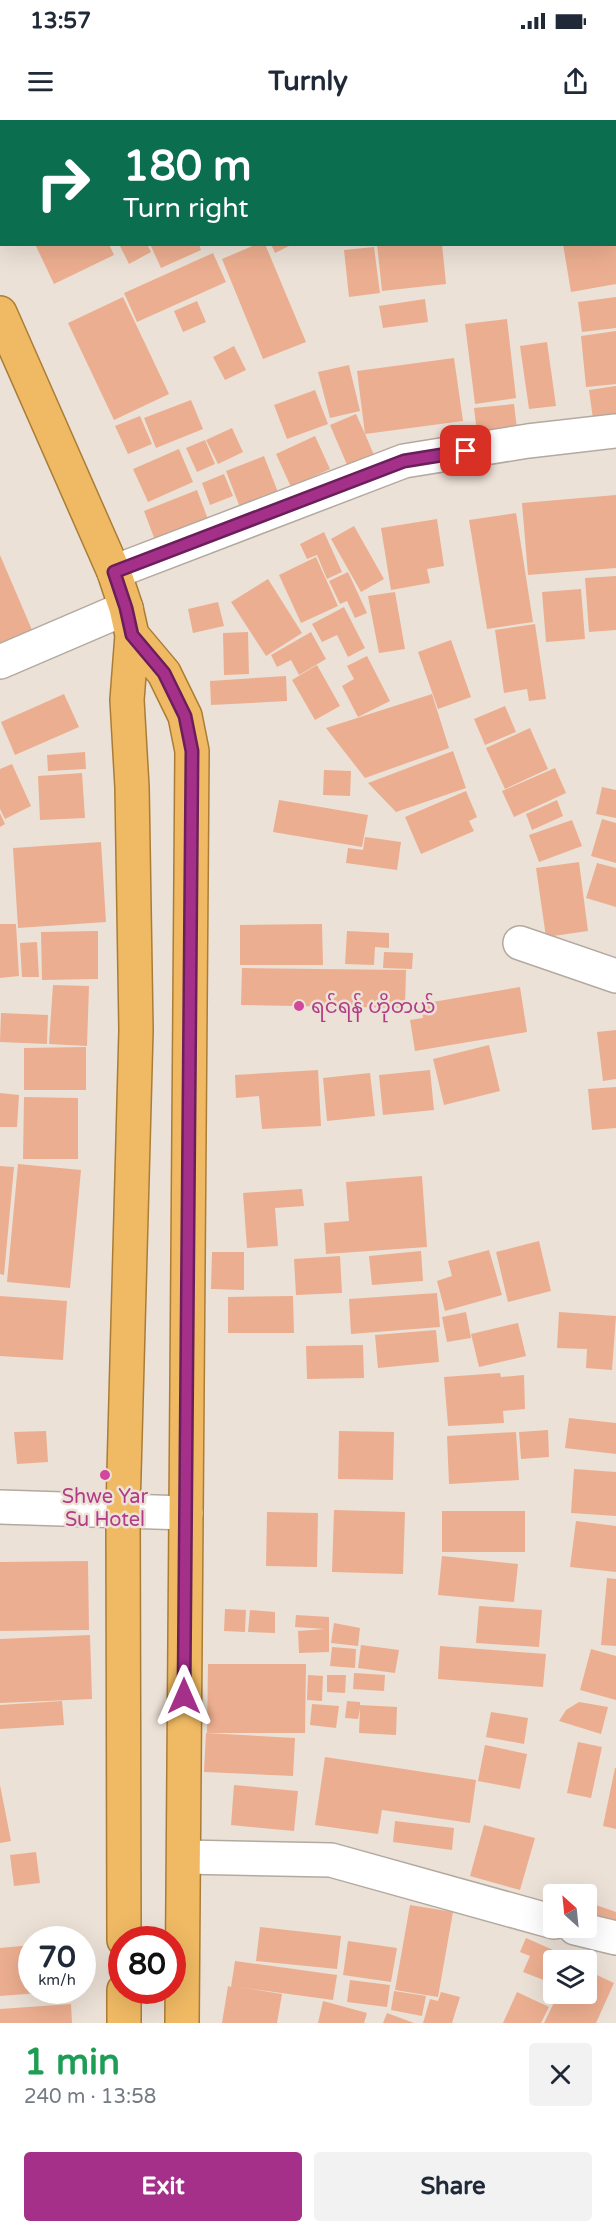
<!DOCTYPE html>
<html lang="en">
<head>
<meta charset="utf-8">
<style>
  :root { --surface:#fff; --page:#f2f2f3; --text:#1f2937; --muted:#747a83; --accent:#a4308a }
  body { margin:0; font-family:"Varela Round","Noto Sans Myanmar",sans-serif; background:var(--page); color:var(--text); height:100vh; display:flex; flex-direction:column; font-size:22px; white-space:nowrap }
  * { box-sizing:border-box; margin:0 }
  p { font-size:20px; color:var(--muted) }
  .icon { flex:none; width:33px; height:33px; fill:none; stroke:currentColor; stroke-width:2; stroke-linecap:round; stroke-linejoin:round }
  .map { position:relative; height:1903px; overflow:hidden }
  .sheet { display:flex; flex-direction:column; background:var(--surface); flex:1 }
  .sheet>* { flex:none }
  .hud { position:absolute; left:0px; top:0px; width:616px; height:126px; box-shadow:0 6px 24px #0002; background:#0b6e4f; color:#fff; overflow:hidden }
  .needle { width:39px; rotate:333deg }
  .tools { position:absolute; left:543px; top:1764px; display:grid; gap:12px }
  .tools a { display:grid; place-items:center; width:54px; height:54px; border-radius:6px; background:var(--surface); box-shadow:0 6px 24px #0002; font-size:30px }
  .speed { position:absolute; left:18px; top:1806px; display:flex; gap:12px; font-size:30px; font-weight:700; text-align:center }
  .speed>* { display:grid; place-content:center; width:78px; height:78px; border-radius:50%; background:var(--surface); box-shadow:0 6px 24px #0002; line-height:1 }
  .speed small { font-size:15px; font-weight:400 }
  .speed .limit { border:9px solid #d22; background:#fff; color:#111 }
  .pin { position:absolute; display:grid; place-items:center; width:51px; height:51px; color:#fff; margin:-26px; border-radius:12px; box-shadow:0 3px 9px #0006 }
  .me { position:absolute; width:66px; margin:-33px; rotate:0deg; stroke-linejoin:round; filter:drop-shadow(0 0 4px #0008) }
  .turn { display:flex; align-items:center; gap:21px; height:126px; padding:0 24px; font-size:27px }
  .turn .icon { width:78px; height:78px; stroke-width:2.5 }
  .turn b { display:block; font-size:42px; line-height:51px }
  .round { display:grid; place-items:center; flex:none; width:63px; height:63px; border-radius:6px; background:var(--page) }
  .summary { display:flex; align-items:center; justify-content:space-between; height:102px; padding:0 24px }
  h1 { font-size:36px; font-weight:700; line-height:45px; color:#1e9e55 }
  .primary-button { display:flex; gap:12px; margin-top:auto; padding:12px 24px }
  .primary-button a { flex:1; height:69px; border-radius:6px; background:var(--accent); color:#fff; font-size:24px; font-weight:700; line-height:69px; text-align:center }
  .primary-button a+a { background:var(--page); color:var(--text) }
  .status { display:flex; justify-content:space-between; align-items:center; height:42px; padding:0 30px; background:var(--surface); direction:ltr }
  .status svg { height:16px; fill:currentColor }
  header { display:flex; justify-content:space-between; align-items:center; height:78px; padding:0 24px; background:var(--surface); font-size:27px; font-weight:700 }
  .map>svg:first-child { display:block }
</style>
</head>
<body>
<div class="status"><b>13:57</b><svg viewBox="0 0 49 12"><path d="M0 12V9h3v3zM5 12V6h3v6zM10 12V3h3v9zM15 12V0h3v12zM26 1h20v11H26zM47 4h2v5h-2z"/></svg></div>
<header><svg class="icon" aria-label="menu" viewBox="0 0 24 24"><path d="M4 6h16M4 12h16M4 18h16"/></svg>Turnly<svg class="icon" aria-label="share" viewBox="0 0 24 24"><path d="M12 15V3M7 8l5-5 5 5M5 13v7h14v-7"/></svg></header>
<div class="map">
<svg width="616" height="1903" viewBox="0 0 616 1903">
  <rect width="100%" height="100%" fill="#ece1d6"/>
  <path fill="#ecae90" d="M35,124H109L114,135L54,164Z
    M119,124H147L151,132L129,144Z
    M150,124H199L201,130L161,148Z
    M257,124H265L306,222L263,239L222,139Z
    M271,124H293L275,133Z
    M377,124H442L446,164L382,171Z
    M563,124H616V164L571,172Z
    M374,127L380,173L349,177L344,130Z
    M213,133L226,162L137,202L124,173Z
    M123,177L169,274L114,300L68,203Z
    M616,177V208L582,212L578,182Z
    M425,179L428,202L383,208L379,186Z
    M197,181L206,202L183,212L174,191Z
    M507,199L516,278L475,284L465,204Z
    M616,211V264L586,267L581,216Z
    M547,222L556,286L529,289L520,226Z
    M234,226L246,250L225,260L213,237Z
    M454,238L463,301L365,314L374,335L348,347L330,305L356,294L365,314L357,251Z
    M349,245L360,291L330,298L318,252Z
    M616,266V296L593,299L589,270Z
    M315,270L328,304L287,319L274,285Z
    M191,280L203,309L156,328L144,298Z
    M514,284L517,309L477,313L474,288Z
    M140,296L152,324L128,334L115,306Z
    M232,308L243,332L218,344L206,320Z
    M315,316L330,349L291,367L276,334Z
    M205,320L215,344L197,352L186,328Z
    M179,329L193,362L148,382L133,349Z
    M264,336L279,375L241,390L226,351Z
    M224,354L233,376L210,385L202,363Z
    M197,370L209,402L156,423L144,391Z
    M616,375V448L528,455L522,383Z
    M516,393L533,502L487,509L469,400Z
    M437,399L444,446L427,449L430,463L391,470L381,408Z
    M354,406L384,459L361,472L331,419Z
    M324,412L342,452L327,459L317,435L307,439L300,424Z
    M0,435L38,524L0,539Z
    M316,437L338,486L301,503L279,455Z
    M348,452L367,493L355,498L347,481L340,484L329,461Z
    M616,456V510L589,512L585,458Z
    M268,459L302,513L266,536L231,482Z
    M581,469L585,519L546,522L542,472Z
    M395,472L405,529L379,533L368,476Z
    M218,482L224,506L193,513L188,489Z
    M344,487L365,528L348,537L337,515L322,522L312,504Z
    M535,504L546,579L529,581L527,569L504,573L495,510Z
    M248,512L249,554L224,555L223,513Z
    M311,512L326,539L299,555L291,540L277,547L271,535Z
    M451,520L471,577L438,589L418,532Z
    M367,536L390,581L358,597L342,566L354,559L347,546Z
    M317,545L340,586L315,600L292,560Z
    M286,556L287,581L211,585L210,561Z
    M64,574L79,607L15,635L1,602Z
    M432,574L449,628L365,658L326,608Z
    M505,586L516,612L485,625L474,599Z
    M530,608L548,649L505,669L486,628Z
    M453,631L466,668L396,692L368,663Z
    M85,632L86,649L48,651L47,635Z
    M12,644L31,686L5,699L0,689V649Z
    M555,648L566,673L514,697L502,671Z
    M324,650L351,651L350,676L323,675Z
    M82,653L85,698L40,700L38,656Z
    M602,667L616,670V698L596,694Z
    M466,671L477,697L469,701L474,711L421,734L405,697Z
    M279,680L368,695L362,727L273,712Z
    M557,680L563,696L532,710L526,694Z
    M0,693L5,704L0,707Z
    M602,699L616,703V743L591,736Z
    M572,700L582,726L539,742L529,715Z
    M365,717L401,722L397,750L346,743L348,728L363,730Z
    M101,722L106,802L18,808L13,728Z
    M579,742L588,811L546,817L536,748Z
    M597,743L616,748V787L586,778Z
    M0,804H16L19,856L0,858Z
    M322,804L323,845H240V805Z
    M98,811V859L42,860L41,812Z
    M347,811L389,813V828L375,827L374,845L345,844Z
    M37,822L39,857H22L20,823Z
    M384,832L413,833L412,849L383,848Z
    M242,848L406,850L405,888L241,885Z
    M53,865L89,866L87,926L49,924Z
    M520,867L527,912L415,931L410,900L423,898L421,884Z
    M1,893L48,895L47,924L0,922Z
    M616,910V959L603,961L597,912Z
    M489,925L500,971L444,985L433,939Z
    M86,927V970H24V928Z
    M318,950L321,1006L262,1009L259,976L236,978L235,955Z
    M430,950L434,990L383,995L379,955Z
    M370,953L375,996L327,1001L323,958Z
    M616,967V1008L592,1010L588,969Z
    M0,973L19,975L17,1007H0Z
    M24,977L78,978V1039H23Z
    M18,1044L81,1050L70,1168L7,1162Z
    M0,1046L14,1047L4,1155L0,1154Z
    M422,1056L427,1127L326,1134L324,1103L349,1101L346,1062Z
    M302,1069L304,1086L275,1088L278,1126L247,1128L243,1073Z
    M539,1121L551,1171L508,1182L496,1132Z
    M489,1130L502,1175L445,1191L437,1161L452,1156L448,1141Z
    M421,1131L423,1161L372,1165L369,1136Z
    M212,1132H244V1170L211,1169Z
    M340,1136L342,1173L296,1175L294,1139Z
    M437,1173L440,1207L351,1214L349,1179Z
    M0,1176L67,1181L63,1240L0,1236Z
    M293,1176L294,1213H228V1177Z
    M466,1192L471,1218L447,1222L442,1197Z
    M559,1192L616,1196L612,1250L586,1248L587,1229L557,1228Z
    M518,1203L526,1236L479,1247L471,1214Z
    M436,1210L439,1242L378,1248L375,1215Z
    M363,1225L364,1258L307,1259L306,1226Z
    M500,1253L501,1257L524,1255L525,1289L503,1291L504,1303L448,1306L444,1257Z
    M569,1298L616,1303V1334L565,1328Z
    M548,1310L549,1337L521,1339L519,1312Z
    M46,1311L48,1342L17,1344L14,1312Z
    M339,1311L394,1312L393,1360L338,1359Z
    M516,1312L519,1360L449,1364L447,1316Z
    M574,1349L616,1352V1396L571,1393Z
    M334,1390L405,1392L403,1454L332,1452Z
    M442,1391H525V1432H442Z
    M267,1392L318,1393L317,1447L266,1446Z
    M576,1401L616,1406V1452L570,1447Z
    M442,1436L518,1444L514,1482L438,1475Z
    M88,1441L89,1510L0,1511V1442Z
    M607,1458L616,1459V1526L601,1525Z
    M479,1486L542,1490L539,1527L476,1523Z
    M225,1489L246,1490L245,1512L224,1511Z
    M250,1490L275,1492V1513L248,1512Z
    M296,1495L329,1497V1532L299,1533L298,1511L325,1509L295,1507Z
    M334,1503L360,1508L358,1526L331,1523Z
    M90,1515L92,1579L0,1583V1519Z
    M361,1525L399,1530L395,1553L358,1548Z
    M440,1526L546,1534L543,1567L438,1559Z
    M332,1527L356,1529L355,1548L330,1546Z
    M591,1529L616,1536V1580L580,1570Z
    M208,1544H306L305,1613H207Z
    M354,1553L385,1555L384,1571L353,1569Z
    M308,1555L323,1556L322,1581L307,1580Z
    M327,1555H346L345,1573L327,1572Z
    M62,1581L64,1605L0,1609V1585Z
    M347,1581L360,1582V1585L397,1587L396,1615L359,1613L360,1589L358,1599L345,1598Z
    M579,1582L608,1587L601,1614L559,1601L566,1590Z
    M312,1584L339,1586L336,1608L310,1605Z
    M491,1592L528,1598L524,1624L486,1617Z
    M206,1613L295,1618L293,1656L204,1652Z
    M578,1622L602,1627L591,1678L567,1673Z
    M485,1625L527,1634L520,1669L478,1661Z
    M325,1637L476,1660L470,1703L382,1690L378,1714L315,1705Z
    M615,1648H616V1709L603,1706Z
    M0,1665L11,1721L0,1723Z
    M234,1665L298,1671L294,1711L231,1705Z
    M395,1701L454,1708L452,1730L393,1722Z
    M484,1705L535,1718L520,1770L470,1756Z
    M36,1732L40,1763L14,1766L10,1735Z
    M410,1785L453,1792L438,1877L395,1870Z
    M596,1785L616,1792V1809L590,1800Z
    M260,1807L341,1816L337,1849L256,1841Z
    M526,1818L569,1837L568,1840H554V1864L523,1852L530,1836L520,1832Z
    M348,1821L397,1828L391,1862L343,1855Z
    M32,1825V1870H53V1872L0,1876V1828Z
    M235,1841L337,1855L333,1880L238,1867L282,1874L277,1903H222L228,1866L231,1867Z
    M586,1850L614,1863L596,1903H544L558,1874H586Z
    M350,1860L390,1865L387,1887L347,1882Z
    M394,1871L426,1876L422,1896L391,1890Z
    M441,1872L460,1877L452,1903H423L430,1879L438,1881Z
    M517,1872L549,1887L541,1903H503Z
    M323,1881L367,1893L364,1903H318Z
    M71,1884L72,1903H0V1889Z
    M387,1893L414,1903H383Z"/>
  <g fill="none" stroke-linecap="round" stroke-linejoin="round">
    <defs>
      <path id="minor" d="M54,2L57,0
        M0,30H2
        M114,452L404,341L528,321L616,311
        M0,542L126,488
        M520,823L616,856
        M0,1387L186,1393
        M184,1737L331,1740L554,1802
        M575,1808L616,1818"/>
      <path id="trunk" d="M0,193L114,452L126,488L132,515L127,580L132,667L136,910L123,1390L124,1820
        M132,515L164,553L185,596L192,631L182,1903
        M124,1903V1870"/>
    </defs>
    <use href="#minor" stroke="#b4a99f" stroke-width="36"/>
    <use href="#trunk" stroke="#aa7d36" stroke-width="36"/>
    <use href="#minor" stroke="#fff" stroke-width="33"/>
    <use href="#trunk" stroke="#f0ba64" stroke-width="33"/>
  </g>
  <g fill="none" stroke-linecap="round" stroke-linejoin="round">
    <defs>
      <path id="route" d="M184,1576L192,631L185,596L164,553L132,515L126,488L114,452L404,341L466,331"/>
    </defs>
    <use href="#route" stroke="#6b1f5a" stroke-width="15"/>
    <use href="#route" stroke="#a4308a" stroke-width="10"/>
  </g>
  <g fill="#d1479c" stroke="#ece1d6" stroke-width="2">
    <circle cx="299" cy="886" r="6"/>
    <circle cx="105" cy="1355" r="6"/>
  </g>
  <g text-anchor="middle" stroke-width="5" stroke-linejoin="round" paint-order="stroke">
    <g font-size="20" fill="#b23c85" stroke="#ece1d6" text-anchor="start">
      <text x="311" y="893">ရင်ရန် ဟိုတယ်</text>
      <text x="105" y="1383" text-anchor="middle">Shwe Yar<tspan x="105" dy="23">Su Hotel</tspan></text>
    </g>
  </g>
</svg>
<div class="tools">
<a><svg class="needle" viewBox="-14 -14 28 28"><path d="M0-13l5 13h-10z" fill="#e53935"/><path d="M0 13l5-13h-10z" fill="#747a83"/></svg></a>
<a><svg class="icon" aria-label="layers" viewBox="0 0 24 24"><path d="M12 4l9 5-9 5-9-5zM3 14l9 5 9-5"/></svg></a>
</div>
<div class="speed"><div>70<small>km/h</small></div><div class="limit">80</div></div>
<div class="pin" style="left:466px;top:331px;background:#d93025"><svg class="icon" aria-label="arrive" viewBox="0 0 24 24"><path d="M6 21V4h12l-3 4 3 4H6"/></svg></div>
<svg class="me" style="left:184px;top:1576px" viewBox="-20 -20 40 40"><path d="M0-17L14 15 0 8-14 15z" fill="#a4308a" stroke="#fff" stroke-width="4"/></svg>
<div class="hud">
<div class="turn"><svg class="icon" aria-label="right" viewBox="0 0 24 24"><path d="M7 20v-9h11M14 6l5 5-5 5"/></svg><div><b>180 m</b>Turn right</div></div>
</div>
</div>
<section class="sheet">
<div class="summary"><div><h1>1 min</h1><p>240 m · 13:58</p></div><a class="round"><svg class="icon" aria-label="close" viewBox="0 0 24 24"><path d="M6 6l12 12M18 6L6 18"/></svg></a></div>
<div class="primary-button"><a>Exit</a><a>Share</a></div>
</section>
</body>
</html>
